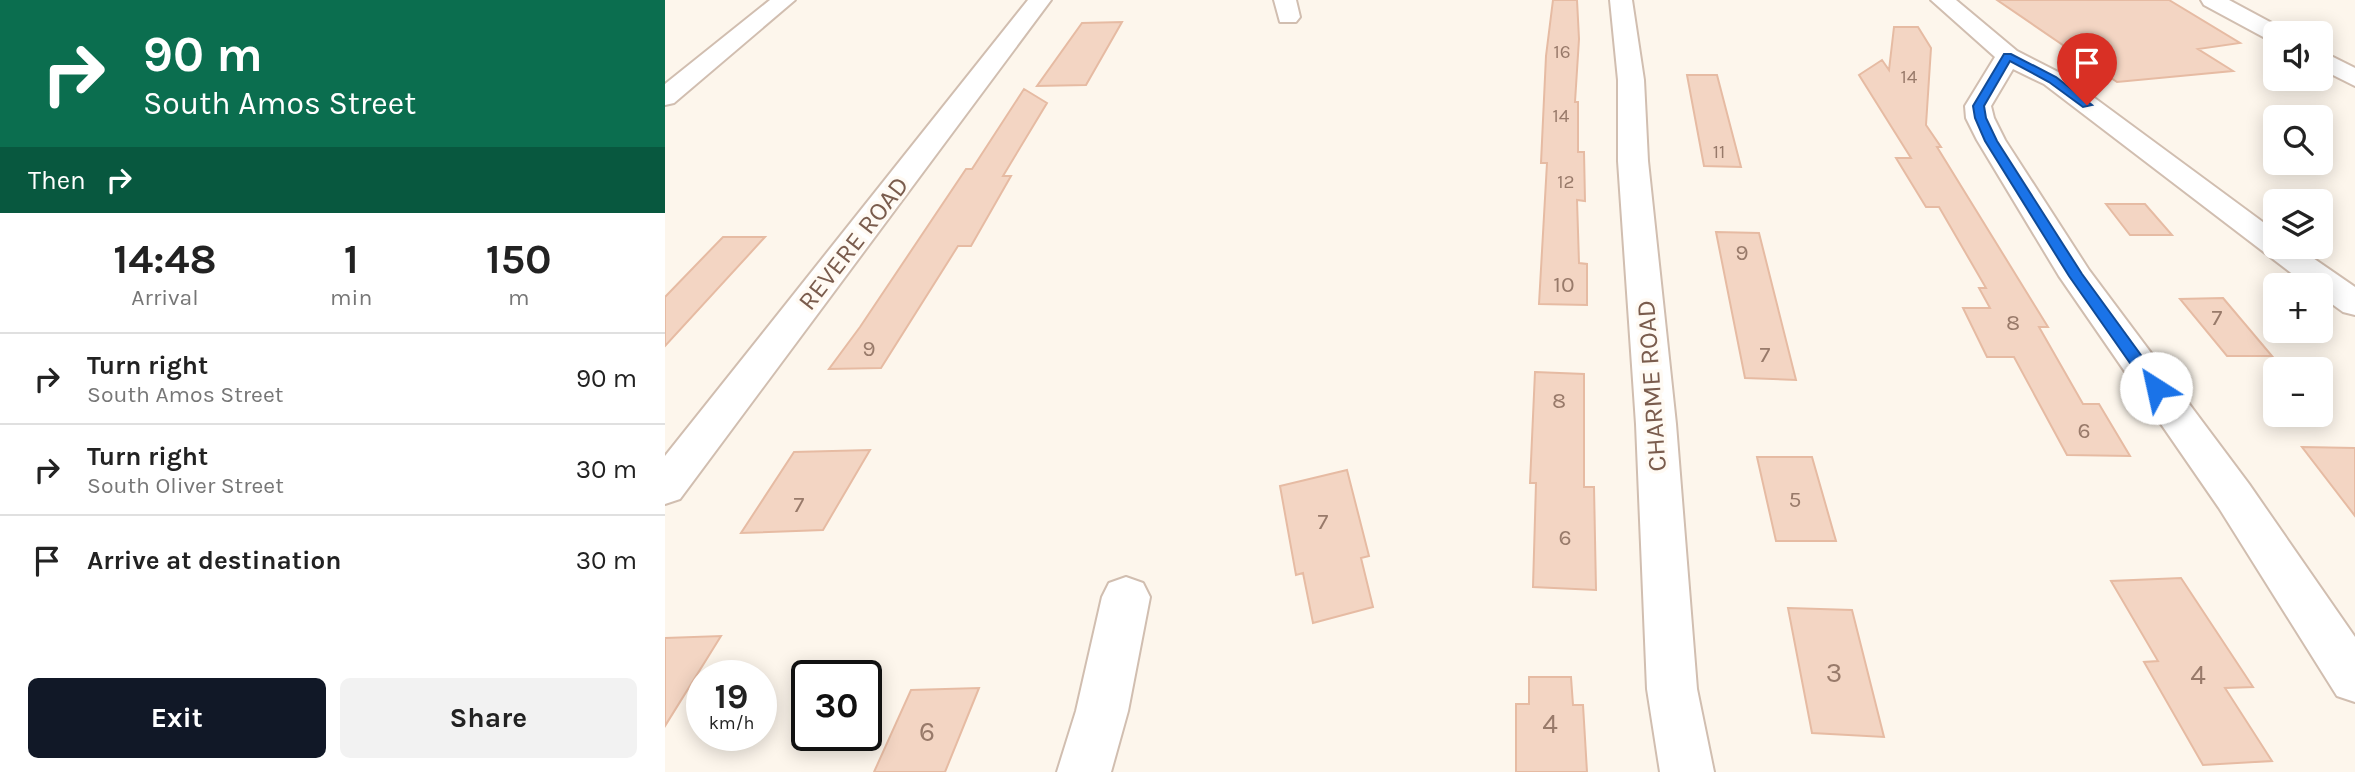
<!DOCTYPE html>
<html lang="en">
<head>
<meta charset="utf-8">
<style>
  :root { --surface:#fff; --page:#f2f2f2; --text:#222; --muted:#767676; --line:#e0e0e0; --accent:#111827 }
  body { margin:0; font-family:Karla,sans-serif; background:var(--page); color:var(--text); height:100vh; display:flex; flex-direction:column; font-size:26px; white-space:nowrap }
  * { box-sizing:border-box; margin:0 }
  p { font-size:23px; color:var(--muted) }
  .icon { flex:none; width:38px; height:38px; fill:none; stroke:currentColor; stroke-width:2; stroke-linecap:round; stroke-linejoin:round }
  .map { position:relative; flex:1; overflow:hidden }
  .details { display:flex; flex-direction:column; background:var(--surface); width:665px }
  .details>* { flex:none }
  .guide { background:#0b6e4f; color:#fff; overflow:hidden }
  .fabs { position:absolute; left:1598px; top:21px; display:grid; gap:14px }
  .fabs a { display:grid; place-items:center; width:70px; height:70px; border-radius:10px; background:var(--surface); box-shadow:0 4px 18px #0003; font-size:35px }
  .speed { position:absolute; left:21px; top:660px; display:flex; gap:14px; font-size:35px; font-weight:700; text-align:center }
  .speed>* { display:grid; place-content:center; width:91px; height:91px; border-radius:50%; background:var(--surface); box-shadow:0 4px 18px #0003; line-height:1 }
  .speed small { font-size:18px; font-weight:400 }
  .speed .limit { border:4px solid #111; border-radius:10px; background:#fff; color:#111 }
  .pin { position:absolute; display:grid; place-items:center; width:60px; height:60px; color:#fff; margin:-72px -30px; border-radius:50% 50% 50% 0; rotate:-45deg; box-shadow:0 0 7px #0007 }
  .pin .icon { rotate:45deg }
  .me { position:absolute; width:77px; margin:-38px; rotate:325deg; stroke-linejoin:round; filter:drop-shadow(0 0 5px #0008) }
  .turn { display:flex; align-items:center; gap:24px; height:147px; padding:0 28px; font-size:32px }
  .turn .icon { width:91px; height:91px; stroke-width:2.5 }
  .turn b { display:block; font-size:49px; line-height:60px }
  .then { display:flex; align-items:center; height:66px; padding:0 28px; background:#0003; gap:14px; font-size:26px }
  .eta { display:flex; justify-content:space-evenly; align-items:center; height:119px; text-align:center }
  .eta b { font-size:42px; font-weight:700; line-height:49px }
  .action { display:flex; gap:14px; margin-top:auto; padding:14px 28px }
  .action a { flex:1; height:80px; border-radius:10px; background:var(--accent); color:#fff; font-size:28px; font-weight:700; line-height:80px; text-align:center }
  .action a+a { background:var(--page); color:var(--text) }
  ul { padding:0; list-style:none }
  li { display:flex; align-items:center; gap:21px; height:91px; padding:0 28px; border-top:2px solid var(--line) }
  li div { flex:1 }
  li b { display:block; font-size:26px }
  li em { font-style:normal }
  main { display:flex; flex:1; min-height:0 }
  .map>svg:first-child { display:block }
</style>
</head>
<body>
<main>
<section class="details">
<div class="guide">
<div class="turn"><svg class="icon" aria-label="right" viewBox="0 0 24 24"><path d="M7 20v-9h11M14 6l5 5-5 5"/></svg><div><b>90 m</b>South Amos Street</div></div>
<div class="then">Then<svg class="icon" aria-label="right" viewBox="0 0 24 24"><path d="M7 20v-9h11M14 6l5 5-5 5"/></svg></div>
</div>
<div class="eta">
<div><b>14:48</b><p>Arrival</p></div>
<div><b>1</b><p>min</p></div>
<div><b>150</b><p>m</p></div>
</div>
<ul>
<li><svg class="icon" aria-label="right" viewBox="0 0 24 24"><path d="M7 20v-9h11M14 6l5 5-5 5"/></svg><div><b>Turn right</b><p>South Amos Street</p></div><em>90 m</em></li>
<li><svg class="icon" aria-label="right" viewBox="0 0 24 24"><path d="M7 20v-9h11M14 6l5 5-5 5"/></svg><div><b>Turn right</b><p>South Oliver Street</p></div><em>30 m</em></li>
<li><svg class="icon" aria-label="arrive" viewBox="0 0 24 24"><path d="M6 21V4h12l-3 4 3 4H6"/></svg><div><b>Arrive at destination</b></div><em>30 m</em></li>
</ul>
<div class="action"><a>Exit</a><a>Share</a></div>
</section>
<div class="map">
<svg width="1690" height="772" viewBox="0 0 1690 772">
  <rect width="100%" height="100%" fill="#fdf6ec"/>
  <path fill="#f3d5c3" stroke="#e6bba3" stroke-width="2" d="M888,0H912L914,39L910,102H913V152H919L920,201L912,200L914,263L922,264V305L874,304L882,163H876L881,56Z
    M1332,0H1504L1575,43L1533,49L1568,71L1452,82Z
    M457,22L421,85L372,86L417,23Z
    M1229,27H1253L1266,48L1261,125L1276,147H1272L1383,327H1374L1418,404H1434L1465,456L1402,455L1349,357H1322L1298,308H1325L1314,288H1321L1274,207H1261L1231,158H1246L1194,75L1217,60L1224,70Z
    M1022,75H1052L1076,167L1039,166Z
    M359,89L382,103L338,176H346L306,246H293L216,368L164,369L195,327L301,169H307Z
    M1441,204H1480L1507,235H1465Z
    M1051,232L1094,233L1131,380L1080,378Z
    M58,237H100L0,346V297Z
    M1558,298L1607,356H1562L1515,299Z
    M870,372L919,374V487H929L931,590L868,587L871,483H865Z
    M1637,447L1690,448V516Z
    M205,450L158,530L76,533L129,452Z
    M1092,457H1147L1171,541H1111Z
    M682,470L704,556L696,558L708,607L648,623L638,573L631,575L615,486Z
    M1516,578L1588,687L1560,688L1607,761L1538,765L1479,662L1493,661L1446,581Z
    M1123,608L1187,610L1219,737L1147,733Z
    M56,636L0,726V638Z
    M864,677H906L908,705H918L922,772H851V704H864Z
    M314,688L280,772H209L246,690Z"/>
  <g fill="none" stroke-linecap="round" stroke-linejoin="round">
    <defs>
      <path id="minor" d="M105,0H130L9,103L0,105V84Z
        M363,0H386L15,499L0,504V456Z
        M609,0H631L635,17L631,22H615Z
        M945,0H967L979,80L983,161L1011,424L1032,689L1049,772H995L982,689L971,424L953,161V80Z
        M1266,0H1291L1352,51L1397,74L1610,231V247H1632L1690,287V315L1678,312L1656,296V285H1642L1379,84L1348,69L1326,106L1329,118L1340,140L1424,270L1584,484L1690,637V702L1672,696L1554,508L1394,276L1312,140L1301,118L1300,106L1330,57Z
        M1536,0H1564L1618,29L1621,33H1610V41L1602,39L1539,5Z
        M1656,51L1690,68V86L1656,69Z
        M461,577L478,583L485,597L463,711L446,772H392L411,711L437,597L444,583Z"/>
    </defs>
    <use href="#minor" stroke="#d1beb0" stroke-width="4"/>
    <use href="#minor" fill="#fff" fill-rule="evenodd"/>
  </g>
  <path fill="#1a73e8" stroke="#114b97" stroke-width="2" d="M1339,54H1346L1391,77L1427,105L1418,107L1384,82L1345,61L1319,106L1321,118L1332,141L1417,274L1497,384L1499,388L1497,393H1486L1404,276L1320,141L1310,118L1308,106Z"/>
  <g text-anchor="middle" stroke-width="7" stroke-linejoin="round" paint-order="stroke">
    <g font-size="19" fill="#987a6a">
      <text x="897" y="58">16</text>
      <text x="1244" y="83">14</text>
      <text x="896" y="122">14</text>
      <text x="1054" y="158">11</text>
      <text x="901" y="188">12</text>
    </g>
    <g font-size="23" fill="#987a6a">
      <text x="1077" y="260">9</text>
      <text x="899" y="292">10</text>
      <text x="1552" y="325">7</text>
      <text x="1348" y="330">8</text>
      <text x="204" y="356">9</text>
      <text x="1100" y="362">7</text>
      <text x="894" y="408">8</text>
      <text x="1419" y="438">6</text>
      <text x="1130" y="507">5</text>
      <text x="134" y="512">7</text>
      <text x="658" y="529">7</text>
      <text x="900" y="545">6</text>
    </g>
    <g font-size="26" fill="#7a5c4d" stroke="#fffaf3">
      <text transform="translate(188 243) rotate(-52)" y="9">REVERE ROAD</text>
      <text transform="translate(986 386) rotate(-94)" y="9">CHARME ROAD</text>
    </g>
    <g font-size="28" fill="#987a6a">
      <text x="1169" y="682">3</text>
      <text x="1533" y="684">4</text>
      <text x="885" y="733">4</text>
      <text x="262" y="741">6</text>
    </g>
  </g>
</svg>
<div class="fabs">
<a><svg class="icon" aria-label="sound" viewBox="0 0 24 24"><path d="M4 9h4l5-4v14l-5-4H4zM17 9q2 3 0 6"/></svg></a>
<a><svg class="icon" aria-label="search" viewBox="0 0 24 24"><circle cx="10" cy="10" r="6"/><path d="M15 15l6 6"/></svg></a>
<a><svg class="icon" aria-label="layers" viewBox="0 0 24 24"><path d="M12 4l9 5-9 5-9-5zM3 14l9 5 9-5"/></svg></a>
<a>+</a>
<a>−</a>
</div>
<div class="speed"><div>19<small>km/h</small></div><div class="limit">30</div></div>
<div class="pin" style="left:1422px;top:105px;background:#d93025"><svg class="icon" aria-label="arrive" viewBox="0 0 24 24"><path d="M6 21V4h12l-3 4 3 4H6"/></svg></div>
<svg class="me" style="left:1491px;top:388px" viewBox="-20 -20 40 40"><circle r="19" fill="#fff"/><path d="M0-13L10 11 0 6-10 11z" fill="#1a73e8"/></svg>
</div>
</main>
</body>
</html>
